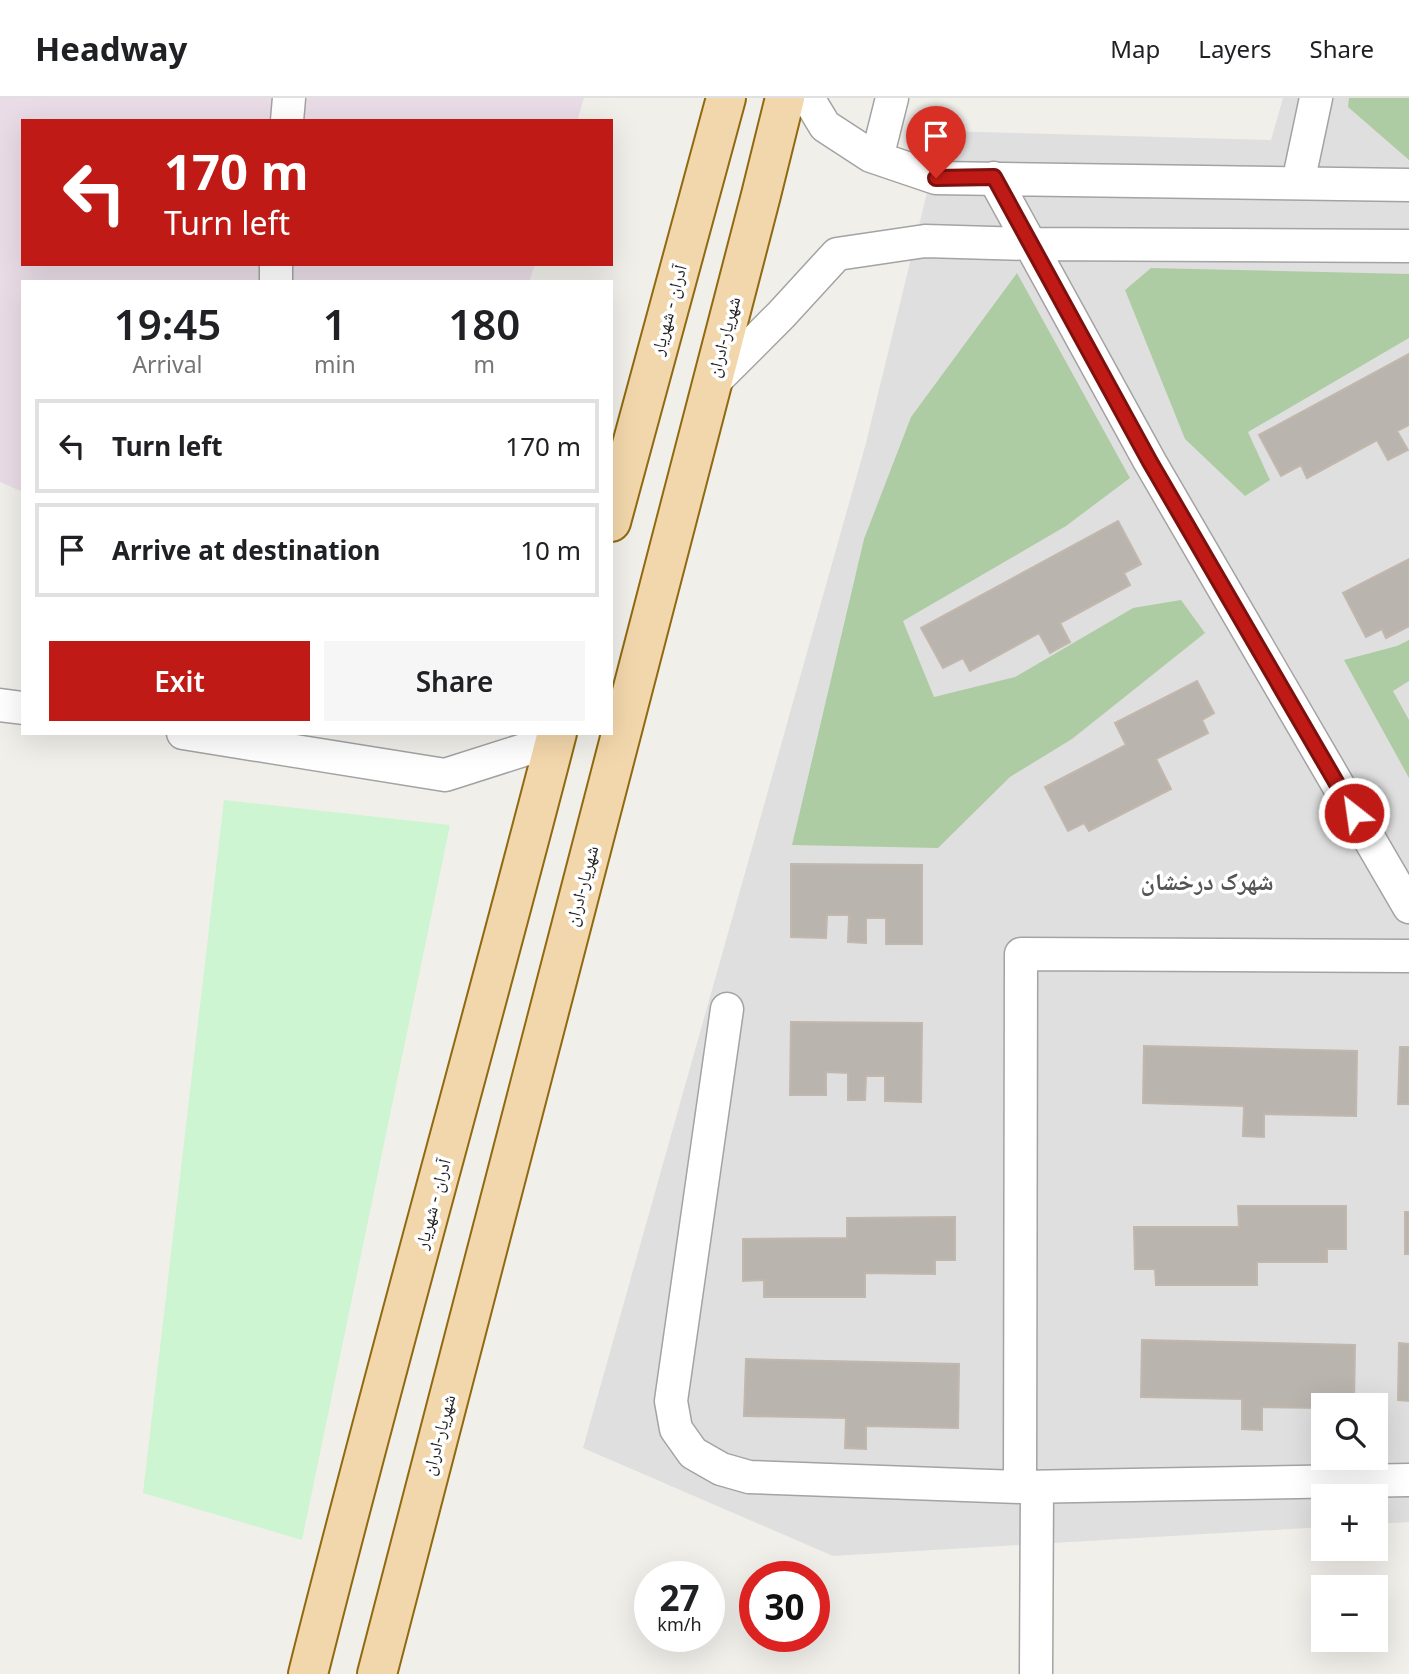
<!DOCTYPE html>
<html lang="en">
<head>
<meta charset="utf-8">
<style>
  :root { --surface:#fff; --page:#f6f6f6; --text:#202124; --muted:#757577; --line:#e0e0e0; --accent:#bf1a15 }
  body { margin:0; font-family:"Noto Sans","Noto Naskh Arabic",sans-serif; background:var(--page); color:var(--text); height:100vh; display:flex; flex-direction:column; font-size:26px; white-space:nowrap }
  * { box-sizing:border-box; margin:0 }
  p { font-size:23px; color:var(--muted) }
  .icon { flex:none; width:38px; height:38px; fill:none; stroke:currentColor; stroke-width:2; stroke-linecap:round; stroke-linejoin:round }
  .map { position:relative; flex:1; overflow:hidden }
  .panel { position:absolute; left:21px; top:182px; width:592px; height:455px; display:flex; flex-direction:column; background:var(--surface); border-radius:0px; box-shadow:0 7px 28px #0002 }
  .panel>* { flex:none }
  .top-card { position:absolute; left:21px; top:21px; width:592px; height:147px; border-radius:0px; box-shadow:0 7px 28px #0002; background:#bf1a15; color:#fff; overflow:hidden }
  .tools { position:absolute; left:1311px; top:1295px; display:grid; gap:14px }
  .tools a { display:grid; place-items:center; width:77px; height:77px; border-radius:0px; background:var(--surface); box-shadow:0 7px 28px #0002; font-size:35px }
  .speed { position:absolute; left:634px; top:1463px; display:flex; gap:14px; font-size:35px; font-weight:700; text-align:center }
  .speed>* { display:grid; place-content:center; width:91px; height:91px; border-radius:50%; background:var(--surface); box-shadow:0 7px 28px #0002; line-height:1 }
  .speed small { font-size:18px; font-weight:400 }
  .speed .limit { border:10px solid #d22; background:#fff; color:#111 }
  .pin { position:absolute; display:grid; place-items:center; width:60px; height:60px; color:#fff; margin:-72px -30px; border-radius:50% 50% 50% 0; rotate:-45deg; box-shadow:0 0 7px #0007 }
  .pin .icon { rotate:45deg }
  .me { position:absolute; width:77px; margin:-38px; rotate:330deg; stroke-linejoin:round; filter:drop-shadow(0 0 5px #0008) }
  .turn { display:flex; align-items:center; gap:24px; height:147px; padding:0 28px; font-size:32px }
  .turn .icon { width:91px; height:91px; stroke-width:2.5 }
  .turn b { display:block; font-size:49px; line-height:60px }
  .eta { display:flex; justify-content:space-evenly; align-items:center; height:119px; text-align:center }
  .eta b { font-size:42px; font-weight:600; line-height:49px }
  .button { display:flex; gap:14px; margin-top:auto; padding:14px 28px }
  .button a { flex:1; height:80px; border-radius:0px; background:var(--accent); color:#fff; font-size:28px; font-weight:600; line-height:80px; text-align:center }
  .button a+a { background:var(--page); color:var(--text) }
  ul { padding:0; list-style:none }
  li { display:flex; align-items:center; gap:21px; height:94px; margin:0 14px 10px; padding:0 14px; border:4px solid var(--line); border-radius:0px }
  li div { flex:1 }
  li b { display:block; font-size:26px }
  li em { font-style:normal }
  header { display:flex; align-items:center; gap:42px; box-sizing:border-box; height:98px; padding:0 35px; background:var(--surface); border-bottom:2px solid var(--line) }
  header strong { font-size:33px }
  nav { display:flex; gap:38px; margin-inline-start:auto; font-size:24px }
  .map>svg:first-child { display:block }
</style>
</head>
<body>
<header>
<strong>Headway</strong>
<nav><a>Map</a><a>Layers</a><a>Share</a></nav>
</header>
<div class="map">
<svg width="1409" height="1576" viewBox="0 0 1409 1576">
  <rect width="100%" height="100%" fill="#f1efea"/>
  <path fill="#e0dfdf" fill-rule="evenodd" d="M1283,0H1409V1424L1376,1426V1398H1323V1429L833,1458L583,1350L866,345L942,33L1271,42ZM1323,1307H1376V1360H1323Z"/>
  <path fill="#e9dce6" d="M0,0H584L577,23H23V166H535L529,184H23V394L0,384Z"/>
  <path fill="#aecca3" d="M1349,0H1409V62L1348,9Z
    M1151,170L1409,176V240L1248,334L1270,382L1245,398L1185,341L1125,192Z
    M1017,175L1130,380L1066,428L903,523L934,599L1015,579L1133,510L1181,502L1205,535L1072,641L1010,679L938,750L792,747L864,441L911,319Z
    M1409,542V583L1393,593L1409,622V680L1344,562L1397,548Z"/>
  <path fill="#cdf5d1" d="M224,702L450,727L302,1442L143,1395Z"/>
  <path fill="#bab4af" stroke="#c1b7ad" stroke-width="2" d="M1409,256V327L1397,333L1408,352L1388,362L1377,342L1307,380L1301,367L1281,378L1259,337Z
    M1118,423L1141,466L1124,475L1130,487L1060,525L1070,544L1050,555L1039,535L970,573L963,560L943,570L921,530Z
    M1409,461V528L1386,540L1382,531L1366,539L1343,495Z
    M1197,583L1214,615L1202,622L1208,635L1156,661L1171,691L1089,733L1084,725L1068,733L1045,689L1126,647L1115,625Z
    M791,766L922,767V846H886V820H866V845L848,844L849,817H827L826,840L791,839Z
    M791,924L922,925L921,1004L885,1003V978H866L865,1002H848V975L826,974V997H790Z
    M1144,948L1357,953L1356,1018L1264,1016V1039L1243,1038L1244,1008L1143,1005Z
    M1400,949H1409V1006H1398Z
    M1238,1108H1346V1151H1327V1164H1257V1187H1156L1155,1171H1135L1134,1129H1239Z
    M1405,1114H1409V1156H1405Z
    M955,1119V1162H935V1176L865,1175V1199H764V1182L743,1183V1141L847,1140V1120Z
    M1142,1242L1355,1247L1354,1307H1323V1310L1262,1309V1332L1242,1331V1301L1141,1299Z
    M1399,1245L1409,1246V1303L1398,1302Z
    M746,1261L959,1266L958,1330L866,1328V1351L845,1350L846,1320L744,1318Z"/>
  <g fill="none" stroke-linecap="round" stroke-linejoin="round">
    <defs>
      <path id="minor" d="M808,0L825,28L871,58L936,80L1409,87
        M287,23L289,0
        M877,60L892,0
        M994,80L1150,364L1409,809
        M1298,85L1316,0
        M276,166V184
        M712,286L781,217L837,156L925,143L1031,146L1409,148
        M0,607L23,610
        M183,635L445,677L555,642
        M727,911L671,1303L676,1331L693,1355L721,1371L749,1379L1020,1389L1409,1382
        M1020,1389L1021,856L1409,858
        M1036,1576L1037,1389"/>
      <path id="major" d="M611,424L726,0
        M308,1576C387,1261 476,949 557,635
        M377,1576L761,97L785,0"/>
    </defs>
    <use href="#minor" stroke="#a3a3a3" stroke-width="35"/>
    <use href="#major" stroke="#906910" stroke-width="42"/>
    <use href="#minor" stroke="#fff" stroke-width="32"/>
    <use href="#major" stroke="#f3d7ac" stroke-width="38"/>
  </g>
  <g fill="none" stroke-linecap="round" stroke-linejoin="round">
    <defs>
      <path id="route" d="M936,80L994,79L1150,364L1354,715"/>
    </defs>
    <use href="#route" stroke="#7c110e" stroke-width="18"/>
    <use href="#route" stroke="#bf1a15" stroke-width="12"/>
  </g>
  <g text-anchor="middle" stroke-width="7" stroke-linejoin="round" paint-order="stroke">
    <g font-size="18" fill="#222" stroke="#fff">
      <text transform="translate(669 212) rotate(-75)" y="6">آدران - شهریار</text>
      <text transform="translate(724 239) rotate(-75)" y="6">شهریار-ادران</text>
      <text transform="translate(582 788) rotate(-75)" y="6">شهریار-ادران</text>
      <text transform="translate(433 1106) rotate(-75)" y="6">آدران - شهریار</text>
      <text transform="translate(439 1337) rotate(-75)" y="6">شهریار-ادران</text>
    </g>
    <g font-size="24" font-weight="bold" fill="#555" stroke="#fff">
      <text x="1207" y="792">شهرک درخشان</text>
    </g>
  </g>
</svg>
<div class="tools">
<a><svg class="icon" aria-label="search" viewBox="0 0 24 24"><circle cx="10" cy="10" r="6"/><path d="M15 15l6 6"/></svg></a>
<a>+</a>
<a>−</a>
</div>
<div class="speed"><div>27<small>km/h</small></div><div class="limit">30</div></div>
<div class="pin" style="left:936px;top:80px;background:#d93025"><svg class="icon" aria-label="arrive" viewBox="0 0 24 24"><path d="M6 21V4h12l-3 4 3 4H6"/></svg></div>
<svg class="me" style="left:1354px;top:715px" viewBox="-20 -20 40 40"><circle r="17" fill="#bf1a15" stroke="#fff" stroke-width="3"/><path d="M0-11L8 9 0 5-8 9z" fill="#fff"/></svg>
<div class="top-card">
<div class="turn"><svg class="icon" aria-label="left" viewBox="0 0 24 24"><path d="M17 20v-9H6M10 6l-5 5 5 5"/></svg><div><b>170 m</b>Turn left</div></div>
</div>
<section class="panel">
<div class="eta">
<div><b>19:45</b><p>Arrival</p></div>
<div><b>1</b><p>min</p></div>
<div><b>180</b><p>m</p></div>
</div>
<ul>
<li><svg class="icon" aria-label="left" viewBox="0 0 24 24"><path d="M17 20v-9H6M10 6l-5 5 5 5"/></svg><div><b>Turn left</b></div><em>170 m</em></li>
<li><svg class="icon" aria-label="arrive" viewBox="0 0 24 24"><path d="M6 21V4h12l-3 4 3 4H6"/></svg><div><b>Arrive at destination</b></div><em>10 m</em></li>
</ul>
<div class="button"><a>Exit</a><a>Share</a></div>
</section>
</div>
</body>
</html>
